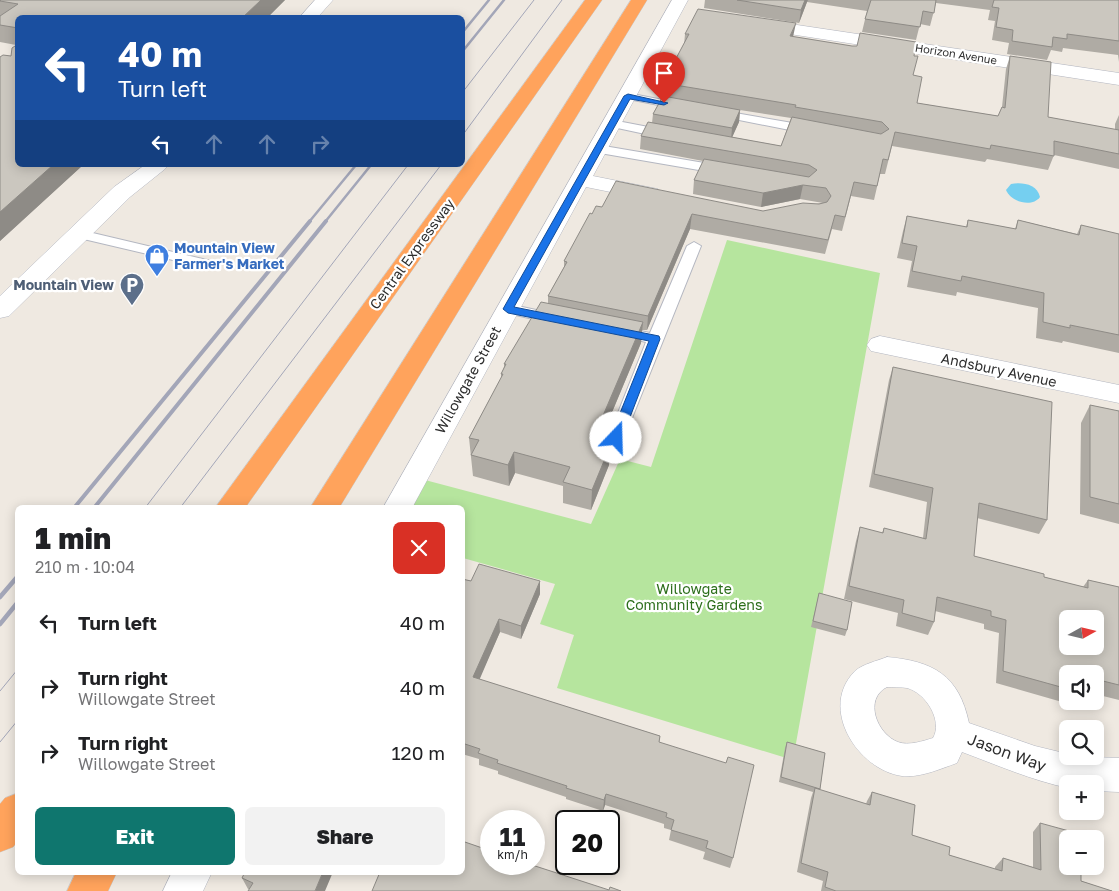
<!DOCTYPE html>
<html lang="en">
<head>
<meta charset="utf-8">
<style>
  :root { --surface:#fff; --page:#f2f2f2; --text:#202124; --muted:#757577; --accent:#0f766e }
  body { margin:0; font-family:"Golos Text",sans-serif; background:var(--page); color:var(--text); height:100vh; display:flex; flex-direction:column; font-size:19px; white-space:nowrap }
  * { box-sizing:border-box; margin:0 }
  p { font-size:16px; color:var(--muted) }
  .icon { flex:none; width:28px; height:28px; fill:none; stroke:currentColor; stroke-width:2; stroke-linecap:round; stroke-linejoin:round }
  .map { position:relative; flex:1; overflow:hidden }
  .details { position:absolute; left:15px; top:505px; width:450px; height:370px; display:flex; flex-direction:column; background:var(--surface); border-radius:8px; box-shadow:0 2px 12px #0003 }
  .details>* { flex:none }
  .banner { position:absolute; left:15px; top:15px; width:450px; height:152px; border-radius:8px; box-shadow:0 2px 12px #0003; background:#1a4fa0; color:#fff; overflow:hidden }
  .needle { width:32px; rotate:82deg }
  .buttons { position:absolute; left:1059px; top:610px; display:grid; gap:10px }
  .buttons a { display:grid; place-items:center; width:45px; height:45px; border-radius:8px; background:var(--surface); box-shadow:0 2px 12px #0003; font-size:25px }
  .speed { position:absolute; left:480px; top:810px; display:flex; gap:10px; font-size:25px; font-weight:700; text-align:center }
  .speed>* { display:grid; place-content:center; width:65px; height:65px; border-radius:50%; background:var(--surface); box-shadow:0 2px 12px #0003; line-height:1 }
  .speed small { font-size:12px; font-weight:400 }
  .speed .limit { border:2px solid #111; border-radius:8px; background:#fff; color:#111 }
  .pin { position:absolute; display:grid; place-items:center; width:42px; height:42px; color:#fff; margin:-51px -21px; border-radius:50% 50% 50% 0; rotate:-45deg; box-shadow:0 0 5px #0007 }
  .pin .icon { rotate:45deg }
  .me { position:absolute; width:55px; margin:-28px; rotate:21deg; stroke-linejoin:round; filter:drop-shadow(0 0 4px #0008) }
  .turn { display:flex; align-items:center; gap:18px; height:105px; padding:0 20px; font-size:22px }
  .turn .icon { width:65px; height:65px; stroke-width:2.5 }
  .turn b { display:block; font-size:35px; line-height:42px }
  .lanes { display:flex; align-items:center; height:48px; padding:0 20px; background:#0003; justify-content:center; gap:25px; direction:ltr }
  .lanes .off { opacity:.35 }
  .round { display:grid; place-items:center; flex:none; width:52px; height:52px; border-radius:8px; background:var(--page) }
  .head { display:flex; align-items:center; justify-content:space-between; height:85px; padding:0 20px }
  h1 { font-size:30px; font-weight:800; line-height:38px }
  .cta { display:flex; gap:10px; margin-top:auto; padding:10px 20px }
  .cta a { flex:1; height:58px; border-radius:8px; background:var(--accent); color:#fff; font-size:20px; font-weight:800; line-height:58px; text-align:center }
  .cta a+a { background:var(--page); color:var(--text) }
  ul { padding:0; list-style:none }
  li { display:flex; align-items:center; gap:15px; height:65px; padding:0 20px }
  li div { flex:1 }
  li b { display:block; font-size:19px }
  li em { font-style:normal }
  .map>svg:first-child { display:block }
</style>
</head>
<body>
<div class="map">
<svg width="1119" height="891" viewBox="0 0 1119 891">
  <rect width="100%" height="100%" fill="#efe9e1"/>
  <path fill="#b6e59e" d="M727,240L880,273L793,760L557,688L574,635L540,624L555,584L463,558L462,508H412L425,480L591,524L620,459L651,467Z"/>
  <path fill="#75cff0" d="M1011,184C1022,182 1037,184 1040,197C1032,208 1011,202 1006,190Z"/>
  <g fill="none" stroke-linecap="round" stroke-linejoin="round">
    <defs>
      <path id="lane" d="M627,93L679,103L685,106L679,109L623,98L621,96Z
        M718,110L810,126L816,130L810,134L714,115L712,113Z
        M612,120L664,130L670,134L664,138L608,126L606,124Z
        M598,145L722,166L728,170L722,174L594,152L592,149Z
        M80,230L207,260L212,261L214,264L212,267L207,268L75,237L73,234Z
        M694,242L701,246L624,438L622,442L616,444L610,442L608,438L646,342L616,335L614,332L616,329L621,327L650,333L687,246Z
        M508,304L555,314L560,316L562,319L560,322L555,324L503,312L501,309L503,306Z"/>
      <path id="street" d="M672,0H688L593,176L658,189L661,194L658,199L650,200L586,187L412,508H383Z
        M757,19L1119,73V85L751,28L748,24L751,20Z
        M880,336L1119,385V403L871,351L867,345L871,339Z
        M887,657C933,661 959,675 969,723L1035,746L1068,754V756L1119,758V792L1095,791V784H1068V788C1031,780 997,765 962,752L957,763C940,769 920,778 902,776C858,770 818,708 855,671C863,664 877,661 887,657ZM887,687C893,687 901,687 907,688C926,693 943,721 933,738C923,741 909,746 898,742C877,734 863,699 887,687Z
        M172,872H212L203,891H163Z"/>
      <path id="secondary" d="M315,0H333L317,18H299Z
        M145,165H168L165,169L130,197L9,316L0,318V296L114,187Z"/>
      <path id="highway" d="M585,0H602L245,508H215Z
        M631,0H647L339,508H310Z
        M18,793V841L13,847L0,852V804L5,798Z
        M76,872H117L108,891H67Z"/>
    </defs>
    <use href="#lane" stroke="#b4b7c1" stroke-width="2"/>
    <use href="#street" stroke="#b4b7c1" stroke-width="1"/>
    <use href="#secondary" stroke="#b4b7c1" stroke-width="1"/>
    <use href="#highway" stroke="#c9c9c9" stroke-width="1"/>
    <use href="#lane" fill="#fff" fill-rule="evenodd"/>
    <use href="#street" fill="#fff" fill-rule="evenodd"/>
    <use href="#secondary" fill="#fff" fill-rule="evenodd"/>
    <use href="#highway" fill="#ffa35c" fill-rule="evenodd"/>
    <path stroke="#a3a6b8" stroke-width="1" d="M462,93L534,0
      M462,136L562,0
      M145,508L408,165
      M180,508L441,165
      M0,691L18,669
      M0,742L18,720"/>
    <path stroke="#a3a6b8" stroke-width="2.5" d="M462,33L489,0
      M462,52L504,0
      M309,222L356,165
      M325,222L371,165"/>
    <path stroke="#a3a6b8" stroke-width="4" d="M74,508L310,221
      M94,508L326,221"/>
    <path stroke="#a3a6b8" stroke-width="4.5" d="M0,597L18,576
      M0,624L18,602"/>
  </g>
  <path fill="#afaba4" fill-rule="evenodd" d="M0,0H285L267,18H18V165H83L0,241L11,56L16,45L0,42Z
    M705,0H1119V62L1118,55L1063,48L1062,52L1051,50L1047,60L1007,54L1009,43L992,40L995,21L988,20L990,10L936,3L930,26L920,24L916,40L862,32L867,11L807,2L799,23L704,8Z
    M685,34L793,37L914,56L913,75L917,103L998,116L1002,107L1006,69L1010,56L1048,117L1115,130V124L1119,115V169L1054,155L1048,170L987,159L985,162L892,146L885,174H880L874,200L851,196L842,231L832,229L825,254L690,229L647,330H642L641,343L600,441L609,465L591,510L563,503V486L515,473L509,486L473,476L469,438L501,378V374L504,367V364L548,303V296L564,267V261L592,214L602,207L763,211L823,203L800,199L761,207L693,194L694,180L703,161L640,149L641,136L652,123L653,114L662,97L663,83L684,45ZM740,110L791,118L781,146L732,137L739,122Z
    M907,216L966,227L968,220L1015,229L1018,220L1077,234L1081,225L1119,241V353L1063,341L1062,343L1036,338L1038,308L957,292L956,296L907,287L912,261L897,258L903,231Z
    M893,367L1047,520L1039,534L977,518L974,556L1044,577L1083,587L1088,580L1119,587V700L1095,694V674H1068V701H1080L1076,706L996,683L999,633L984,629V624L935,611L934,622L928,635L896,626L898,613L844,599L856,541L860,527L882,533L884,528L923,538L927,502L869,487L889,380Z
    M1090,405L1119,411V524L1080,514L1081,423Z
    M462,579L471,581H540V594L521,639L500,632L479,679L660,736L659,743L733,858L730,868L703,859L705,852L669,840L671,830L664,828V824L605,805L603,811L566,799V797L498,774V771L479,765V759L462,754Z
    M819,593L847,630L845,636L811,627Z
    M787,742L825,753L820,790L866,804L867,801L872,792L912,835L949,855L995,869V867L1003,858L1033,867V832L1040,823L1081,881L1112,891H821L823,881L797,872L811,798L813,792L779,782L785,748Z
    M333,872L249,889H248L242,878Z"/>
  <path fill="#8e8b86" d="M261,0H285L267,18H242Z
    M805,0H808L807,2L799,23L801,10Z
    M796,23L793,37L790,36Z
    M740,110L739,122L731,140L732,128Z
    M53,165H83L0,241V212Z
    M803,185L800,199L761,207L763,193Z
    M692,214L690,229L647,330L648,316Z
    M643,322L641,343L592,460L593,439Z
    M611,444L609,465L591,510L592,490Z
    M514,452L515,473L509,486L508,465Z
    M540,581V594L521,639V626Z
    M499,619L500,632L475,690L473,677Z
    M606,794L605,805L603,811L604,800Z
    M323,872H333L325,891H315Z"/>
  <path fill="#cbc7bf" stroke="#8e8b86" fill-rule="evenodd" d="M1,0H261L242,18H18V28L0,25V16L18,4L0,1Z
    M737,0H805L801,10Z
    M871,0H936L934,13L923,11L920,27L865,19Z
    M994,0H1119V41L1067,34V39L1053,37L1052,47L1012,41L1013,30L996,27L999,8L992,7Z
    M698,9L796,23L790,36L852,46H857L860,33L916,42L914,56H918L913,75L922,77L917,103L998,116L1002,107L1005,108L1010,56L1051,62L1048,117L1119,130V154L1054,141V156L991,145L990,149L895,132L888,160L883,159L877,186L854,182L845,217L835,215L828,240L692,214L648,316L548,296L567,262L564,261L590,213L592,214L596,206L602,207L616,181L763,211L803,203L819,204L827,202L831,196L826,188L803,185L763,193L694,180L704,159L809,177L817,170L809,165L641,136L648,122L781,146L792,117L881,134L889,129L882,122L795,107L796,105L663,83L689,34H685Z
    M18,44V165H53L0,212V57L3,55L11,56L12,48Z
    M663,96L740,110L732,128L653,114Z
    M907,216L967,227L968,220L1016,229L1018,220L1079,235L1081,225L1119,234V335L1070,325V328L1043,322L1044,293L962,276L961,281L912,271L917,246L902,243Z
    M541,302L643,322L593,439L611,444L592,490L563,482L570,467L514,452L508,465L471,455L479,440L469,438L503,374H501L506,364H504Z
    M893,367L1052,402L1047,520L979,503L974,556L1044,574V577L1088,588V580L1119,587V685L1095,679V674H1068V689L1003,671L1006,620L991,616V611L937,597L934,622L902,613L904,600L849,586L860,527L883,533L884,528L926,539L933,488L874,474ZM1068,619H1095V646H1068Z
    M1090,405L1119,411V504L1090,497Z
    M479,564L540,581L521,626L499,619L473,677L660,736L659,742L726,763L728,757L754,765L733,858L706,848L708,841L671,830L674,820L666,817L667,813L606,794L604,800L566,788L567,786L497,763L498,760L478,753L480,749L462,743V579L471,581Z
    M819,593L852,602L847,630L813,621Z
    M787,742L825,753L820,789L781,777Z
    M815,788L870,805L872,792L915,805L912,835L950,847L949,855L1002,871L1003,858L1041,870L1040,823L1080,834V839H1068V866H1081V881L1112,891H836L825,887L828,872L801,863Z
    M462,841L491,851V864H529L609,890L610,887L621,891H372L380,872H462Z
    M245,872H323L315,891H248L253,883L242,878Z"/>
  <path fill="#1a73e8" stroke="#114b97" d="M628,94L668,103L664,105L630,99L514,307L659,336L660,339L622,438L616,443L610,438L649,341L508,313L503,309L624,96Z"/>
  <defs>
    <symbol id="shop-pin" viewBox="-11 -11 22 30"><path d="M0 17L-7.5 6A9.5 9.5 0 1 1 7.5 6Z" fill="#3f7fe0" stroke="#fff"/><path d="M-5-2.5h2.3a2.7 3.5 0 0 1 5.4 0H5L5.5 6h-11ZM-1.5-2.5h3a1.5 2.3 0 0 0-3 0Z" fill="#fff"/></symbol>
    <symbol id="parking-pin" viewBox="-11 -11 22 30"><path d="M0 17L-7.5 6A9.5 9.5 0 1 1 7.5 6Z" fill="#5c6f8a" stroke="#fff"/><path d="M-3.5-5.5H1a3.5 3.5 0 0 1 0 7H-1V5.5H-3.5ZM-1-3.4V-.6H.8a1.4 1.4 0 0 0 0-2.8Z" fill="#fff"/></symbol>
  </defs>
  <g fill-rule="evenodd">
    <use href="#shop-pin" x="143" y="242" width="28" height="38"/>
    <use href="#parking-pin" x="118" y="271" width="28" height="38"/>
  </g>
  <g text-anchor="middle" stroke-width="4.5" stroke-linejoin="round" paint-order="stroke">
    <g font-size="11" fill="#2e2e2e" stroke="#fff">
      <text transform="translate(956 54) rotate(9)" y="4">Horizon Avenue</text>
    </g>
    <g font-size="14" font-weight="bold" fill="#366cbe" stroke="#fff" text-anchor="start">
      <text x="174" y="253">Mountain View<tspan x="174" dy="16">Farmer's Market</tspan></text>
    </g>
    <g font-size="14" fill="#2e2e2e" stroke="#fff">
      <text transform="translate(412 254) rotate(-54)" y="5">Central Expressway</text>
      <text transform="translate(999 370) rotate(12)" y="5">Andsbury Avenue</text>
      <text transform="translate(468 380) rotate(-61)" y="5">Willowgate Street</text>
    </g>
    <g font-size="14" font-weight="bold" fill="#4e5e75" stroke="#fff" text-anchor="end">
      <text x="114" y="290">Mountain View</text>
    </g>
    <g font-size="14" fill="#2c6e1b" stroke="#fff">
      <text x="694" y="594">Willowgate<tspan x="694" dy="16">Community Gardens</tspan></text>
    </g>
    <g font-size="16" fill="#2e2e2e" stroke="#fff">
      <text transform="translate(1007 752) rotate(20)" y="6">Jason Way</text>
    </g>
  </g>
</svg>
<div class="buttons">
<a><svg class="needle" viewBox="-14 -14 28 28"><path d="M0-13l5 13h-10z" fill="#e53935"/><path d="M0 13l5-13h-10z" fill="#757577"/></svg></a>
<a><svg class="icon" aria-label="sound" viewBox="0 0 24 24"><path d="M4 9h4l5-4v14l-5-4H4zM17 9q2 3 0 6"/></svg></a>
<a><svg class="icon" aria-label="search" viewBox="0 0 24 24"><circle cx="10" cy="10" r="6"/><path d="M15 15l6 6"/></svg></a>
<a>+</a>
<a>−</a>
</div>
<div class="speed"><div>11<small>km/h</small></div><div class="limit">20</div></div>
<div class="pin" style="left:664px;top:103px;background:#d93025"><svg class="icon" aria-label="arrive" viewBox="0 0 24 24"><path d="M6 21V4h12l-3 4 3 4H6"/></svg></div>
<svg class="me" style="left:616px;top:438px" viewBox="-20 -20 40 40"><circle r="19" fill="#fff"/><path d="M0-13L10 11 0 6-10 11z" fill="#1a73e8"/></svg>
<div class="banner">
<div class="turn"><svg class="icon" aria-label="left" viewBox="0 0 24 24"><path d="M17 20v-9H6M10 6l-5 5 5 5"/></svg><div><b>40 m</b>Turn left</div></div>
<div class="lanes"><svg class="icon" aria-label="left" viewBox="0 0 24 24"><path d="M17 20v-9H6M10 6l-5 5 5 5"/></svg><svg class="icon off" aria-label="ahead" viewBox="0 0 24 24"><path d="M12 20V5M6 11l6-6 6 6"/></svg><svg class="icon off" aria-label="ahead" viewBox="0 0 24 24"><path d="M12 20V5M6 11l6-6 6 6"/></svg><svg class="icon off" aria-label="right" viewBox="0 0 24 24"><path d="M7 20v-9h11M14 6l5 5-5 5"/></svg></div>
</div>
<section class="details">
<div class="head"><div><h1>1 min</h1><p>210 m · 10:04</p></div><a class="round" style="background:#d93025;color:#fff"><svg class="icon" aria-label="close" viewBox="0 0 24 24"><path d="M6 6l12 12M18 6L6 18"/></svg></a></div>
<ul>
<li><svg class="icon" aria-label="left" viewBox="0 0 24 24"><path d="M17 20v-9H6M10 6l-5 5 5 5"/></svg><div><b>Turn left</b></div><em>40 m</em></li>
<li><svg class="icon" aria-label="right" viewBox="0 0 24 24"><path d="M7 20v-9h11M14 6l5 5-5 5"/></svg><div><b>Turn right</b><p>Willowgate Street</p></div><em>40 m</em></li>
<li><svg class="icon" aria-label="right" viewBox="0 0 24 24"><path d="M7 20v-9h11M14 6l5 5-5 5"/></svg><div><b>Turn right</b><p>Willowgate Street</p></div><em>120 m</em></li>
</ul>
<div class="cta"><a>Exit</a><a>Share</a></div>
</section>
</div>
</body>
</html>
